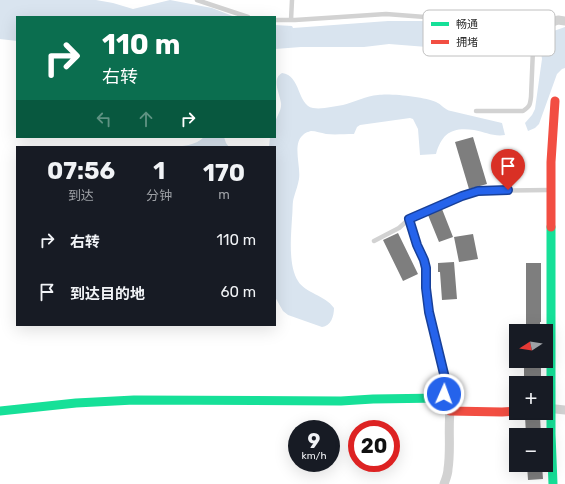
<!DOCTYPE html>
<html lang="zh">
<head>
<meta charset="utf-8">
<style>
  :root { --surface:#171b24; --page:#20242c; --text:#f1f3f6; --muted:#9ea1a6 }
  body { margin:0; font-family:Rubik,"Noto Sans SC",sans-serif; background:var(--page); color:var(--text); height:100vh; display:flex; flex-direction:column; font-size:15px; white-space:nowrap }
  * { box-sizing:border-box; margin:0 }
  p { font-size:13px; color:var(--muted) }
  .icon { flex:none; width:22px; height:22px; fill:none; stroke:currentColor; stroke-width:2; stroke-linecap:round; stroke-linejoin:round }
  .map { position:relative; flex:1; overflow:hidden }
  .panel { position:absolute; left:16px; top:146px; width:260px; height:180px; display:flex; flex-direction:column; background:var(--surface); border-radius:0px; box-shadow:0 4px 16px #0002 }
  .panel>* { flex:none }
  .guide { position:absolute; left:16px; top:16px; width:260px; height:122px; border-radius:0px; box-shadow:0 4px 16px #0002; background:#0b6e4f; color:#fff; overflow:hidden }
  .needle { width:26px; rotate:258deg }
  .tools { position:absolute; left:509px; top:324px; display:grid; gap:8px }
  .tools a { display:grid; place-items:center; width:44px; height:44px; border-radius:0px; background:var(--surface); box-shadow:0 4px 16px #0002; font-size:20px }
  .speed { position:absolute; left:288px; top:420px; display:flex; gap:8px; font-size:20px; font-weight:700; text-align:center }
  .speed>* { display:grid; place-content:center; width:52px; height:52px; border-radius:50%; background:var(--surface); box-shadow:0 4px 16px #0002; line-height:1 }
  .speed small { font-size:10px; font-weight:400 }
  .speed .limit { border:6px solid #d22; background:#fff; color:#111 }
  .pin { position:absolute; display:grid; place-items:center; width:34px; height:34px; color:#fff; margin:-41px -17px; border-radius:50% 50% 50% 0; rotate:-45deg; box-shadow:0 0 4px #0007 }
  .pin .icon { rotate:45deg }
  .me { position:absolute; width:44px; margin:-22px; rotate:2deg; stroke-linejoin:round; filter:drop-shadow(0 0 3px #0008) }
  .turn { display:flex; align-items:center; gap:14px; height:84px; padding:0 20px; font-size:18px }
  .turn .icon { width:52px; height:52px; stroke-width:2.5 }
  .turn b { display:block; font-size:28px; line-height:34px }
  .lanes { display:flex; align-items:center; height:38px; padding:0 20px; background:#0003; justify-content:center; gap:20px; direction:ltr }
  .lanes .off { opacity:.35 }
  .eta { display:flex; justify-content:space-evenly; align-items:center; height:68px; text-align:center }
  .eta b { font-size:24px; font-weight:700; line-height:28px }
  ul { padding:0; list-style:none }
  li { display:flex; align-items:center; gap:12px; height:52px; padding:0 20px }
  li div { flex:1 }
  li b { display:block; font-size:15px }
  li em { font-style:normal }
  .map>svg:first-child { display:block }
</style>
</head>
<body>
<div class="map">
<svg width="565" height="484" viewBox="0 0 565 484">
  <rect width="100%" height="100%" fill="#fff"/>
  <path fill="#d9e4ef" d="M0,0H96L113,3L133,9L170,0L212,8L235,17H17V41L0,39Z
    M388,21H421L518,28L534,34L541,35L548,33L565,27V68L562,69L557,74L539,124L535,128L528,131L525,123L532,115L535,109L540,73L542,59L541,52L540,49L535,45L531,43L427,47L389,44L364,47H301L275,49V25L292,26L293,28Z
    M282,73C301,75 297,105 313,108C319,109 325,108 331,107C335,106 339,106 343,105C355,102 366,96 378,95C390,93 425,97 436,102C441,104 445,110 451,111L502,123L505,135C494,137 485,132 474,130C452,127 442,133 436,154L420,155L418,129L413,119L410,118L360,125L357,127L354,134C344,134 335,135 326,134C321,133 316,131 311,131C308,132 306,132 303,135C292,144 301,166 299,179C298,185 296,190 294,197C292,203 293,211 292,218C291,236 288,265 298,281C305,293 325,295 334,308C334,316 331,326 322,327L288,315L283,311L275,297V147H269L270,137H275C275,133 274,128 275,124C276,116 282,111 281,103C280,94 271,79 282,73Z
    M204,137H224L226,143L229,147H171C183,146 195,146 204,137Z"/>
  <path fill="#7e7e7e" d="M473,137L487,184L469,189L455,142Z
    M442,209L453,237L439,242L428,215Z
    M398,233L418,274L403,281L383,240Z
    M473,234L478,259L459,262L454,237Z
    M454,262L457,299L442,300L440,272H438V263Z
    M526,263H541V322H540V331H526Z
    M524,361H541V383H524Z
    M525,416H540L541,435H526Z
    M527,465H542L543,479L528,480Z"/>
  <g fill="none" stroke-linecap="round" stroke-linejoin="round">
    <path stroke="#d2d2d2" stroke-width="4.5" d="M197,0L248,17
      M275,20H295L386,14L541,26
      M291,20L292,0
      M476,111H523C530,106 530,105 531,97L533,49L537,32
      M409,219L417,245L424,260L426,268V288L429,312L445,378L446,387L443,396
      M374,241L399,228L409,219L462,196L478,191L550,190"/>
    <path stroke="#d2d2d2" stroke-width="9" d="M537,32L541,26L558,20L565,21
      M546,408L565,410
      M444,484C446,479 448,474 448,469C451,450 448,430 450,411"/>
    <path stroke="#16e098" stroke-width="9" d="M551,227V434L553,484
      M0,411L76,403L134,400L341,401L373,399L442,398L444,402"/>
    <path stroke="#f24e42" stroke-width="9" d="M551,227V162L555,101
      M444,402L450,411L502,412L516,411"/>
  </g>
  <g fill="none" stroke-linecap="round" stroke-linejoin="round">
    <defs>
      <path id="route" d="M444,394L446,387L445,378L429,312L426,288V268L424,260L417,245L409,219L462,196L478,191L508,190"/>
    </defs>
    <use href="#route" stroke="#184099" stroke-width="10"/>
    <use href="#route" stroke="#2563eb" stroke-width="7"/>
  </g>
  <rect x="423" y="10" width="132" height="46" rx="6" fill="#fff" stroke="#c0c0c0" stroke-width="1"/>
  <rect x="431" y="22" width="18" height="4" fill="#16e098"/>
  <rect x="431" y="40" width="18" height="4" fill="#f24e42"/>
  <g font-size="11" fill="#2d2d2d">
    <text x="456" y="28">畅通</text>
    <text x="456" y="46">拥堵</text>
  </g>
</svg>
<div class="tools">
<a><svg class="needle" viewBox="-14 -14 28 28"><path d="M0-13l5 13h-10z" fill="#e53935"/><path d="M0 13l5-13h-10z" fill="#9ea1a6"/></svg></a>
<a>+</a>
<a>−</a>
</div>
<div class="speed"><div>9<small>km/h</small></div><div class="limit">20</div></div>
<div class="pin" style="left:508px;top:190px;background:#d93025"><svg class="icon" aria-label="arrive" viewBox="0 0 24 24"><path d="M6 21V4h12l-3 4 3 4H6"/></svg></div>
<svg class="me" style="left:444px;top:394px" viewBox="-20 -20 40 40"><circle r="17" fill="#2563eb" stroke="#fff" stroke-width="3"/><path d="M0-11L8 9 0 5-8 9z" fill="#fff"/></svg>
<div class="guide">
<div class="turn"><svg class="icon" aria-label="right" viewBox="0 0 24 24"><path d="M7 20v-9h11M14 6l5 5-5 5"/></svg><div><b>110 m</b>右转</div></div>
<div class="lanes"><svg class="icon off" aria-label="left" viewBox="0 0 24 24"><path d="M17 20v-9H6M10 6l-5 5 5 5"/></svg><svg class="icon off" aria-label="ahead" viewBox="0 0 24 24"><path d="M12 20V5M6 11l6-6 6 6"/></svg><svg class="icon" aria-label="right" viewBox="0 0 24 24"><path d="M7 20v-9h11M14 6l5 5-5 5"/></svg></div>
</div>
<section class="panel">
<div class="eta">
<div><b>07:56</b><p>到达</p></div>
<div><b>1</b><p>分钟</p></div>
<div><b>170</b><p>m</p></div>
</div>
<ul>
<li><svg class="icon" aria-label="right" viewBox="0 0 24 24"><path d="M7 20v-9h11M14 6l5 5-5 5"/></svg><div><b>右转</b></div><em>110 m</em></li>
<li><svg class="icon" aria-label="arrive" viewBox="0 0 24 24"><path d="M6 21V4h12l-3 4 3 4H6"/></svg><div><b>到达目的地</b></div><em>60 m</em></li>
</ul>
</section>
</div>
</body>
</html>
